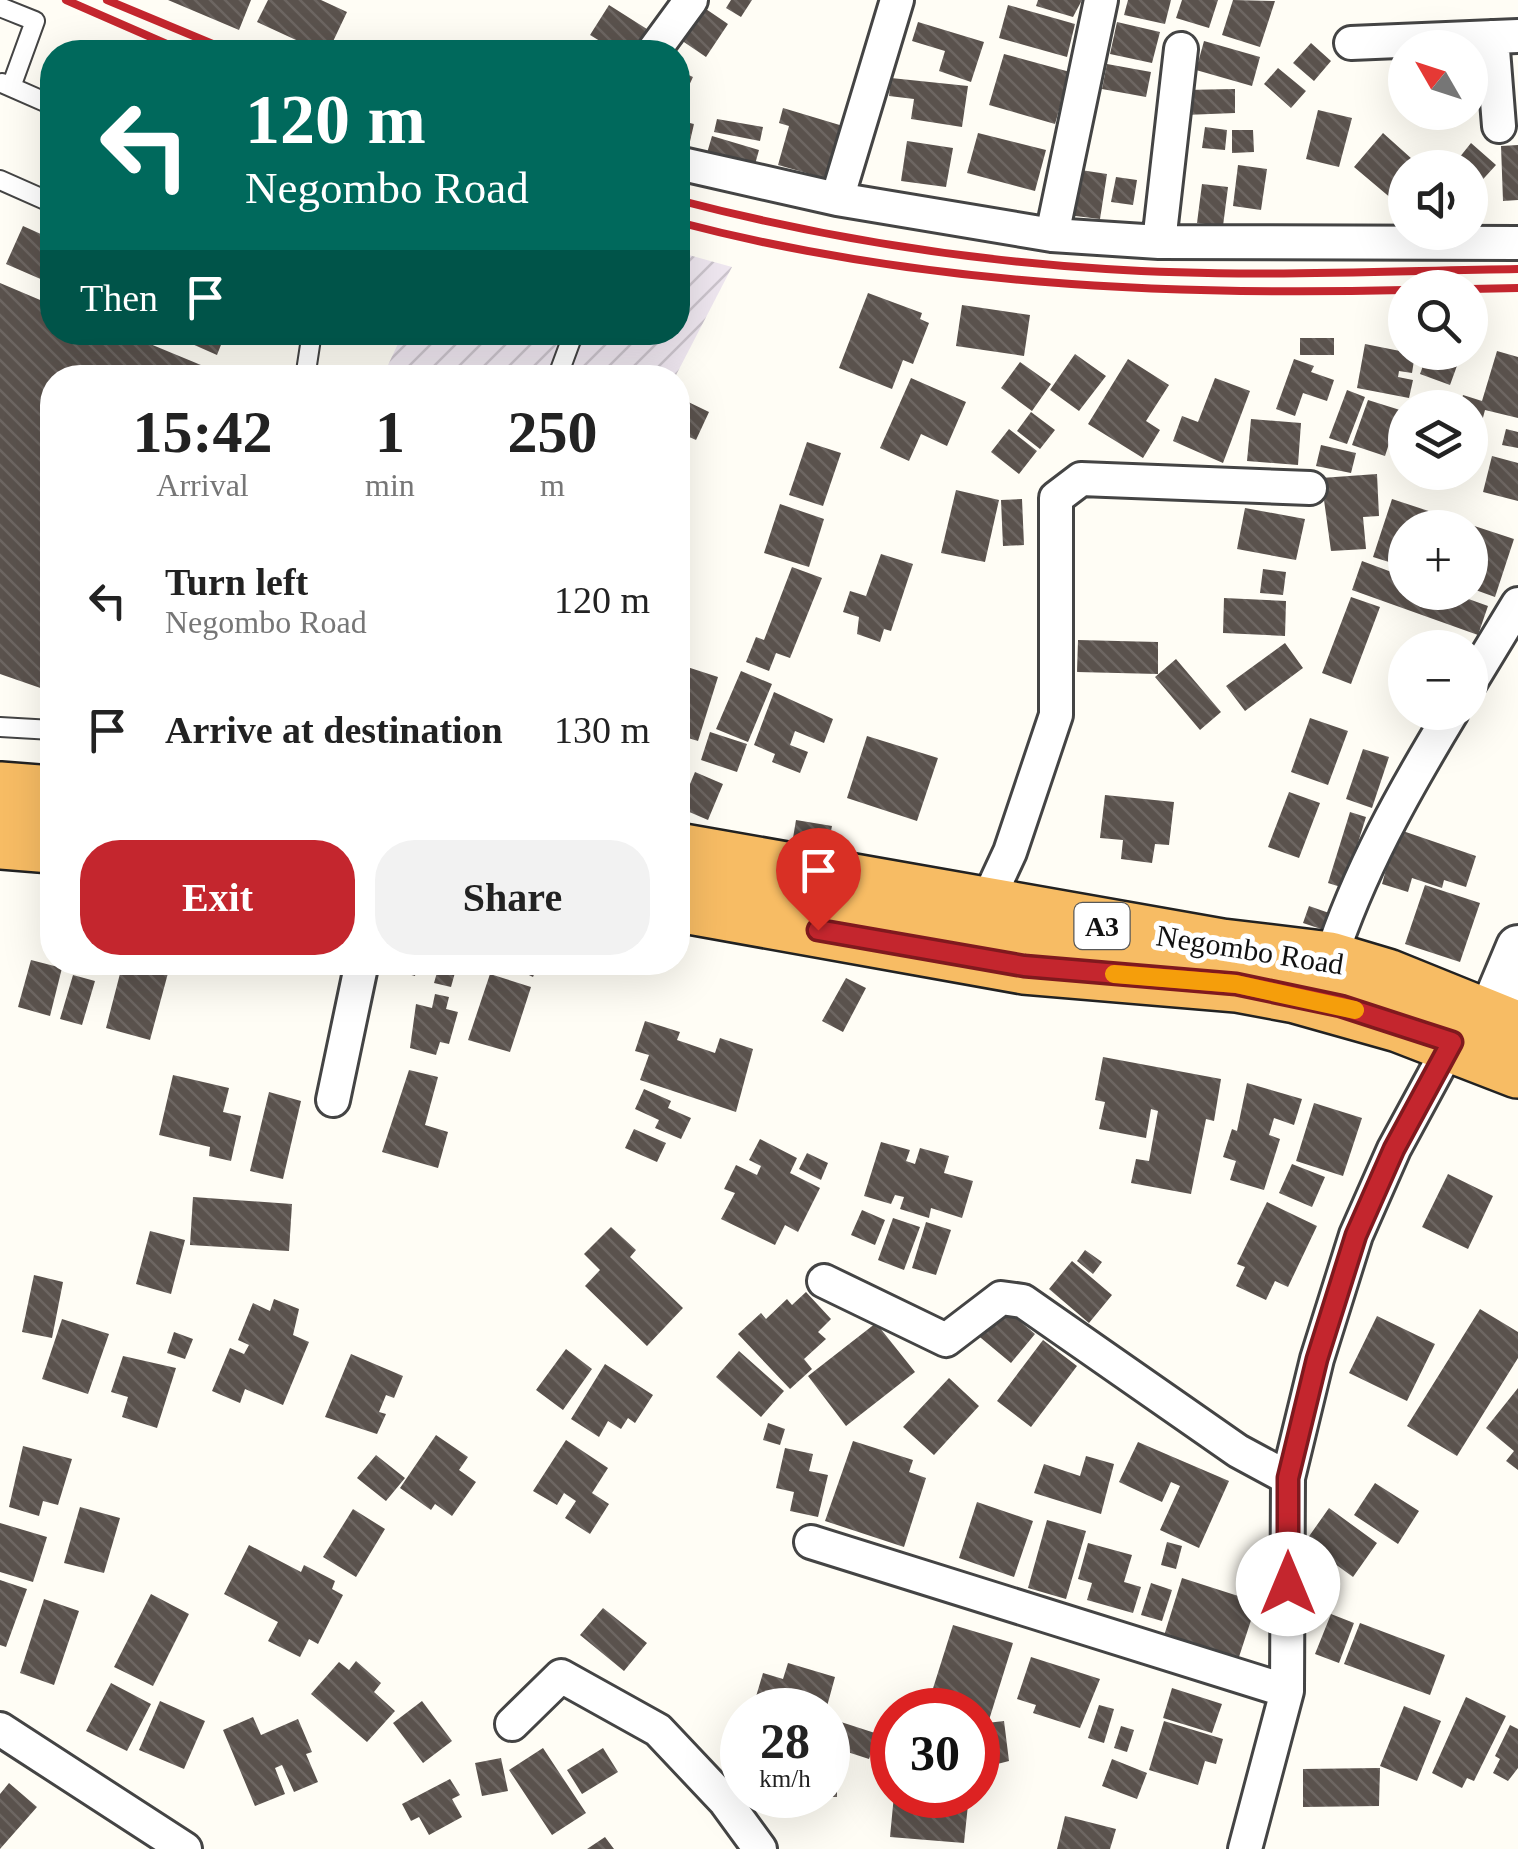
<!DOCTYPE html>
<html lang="en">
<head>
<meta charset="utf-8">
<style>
  :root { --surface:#fff; --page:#f2f2f2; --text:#222; --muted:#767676; --accent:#c4262e }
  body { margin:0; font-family:Georgia,serif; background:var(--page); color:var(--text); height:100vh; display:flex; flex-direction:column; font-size:38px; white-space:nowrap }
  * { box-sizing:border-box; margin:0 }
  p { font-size:32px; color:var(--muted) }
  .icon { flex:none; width:55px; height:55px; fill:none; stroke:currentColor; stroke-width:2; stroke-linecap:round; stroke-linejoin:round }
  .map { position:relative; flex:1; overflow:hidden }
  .details { position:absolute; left:40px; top:365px; width:650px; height:610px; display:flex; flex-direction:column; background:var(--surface); border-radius:40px; box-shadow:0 10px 40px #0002 }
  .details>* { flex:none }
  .banner { position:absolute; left:40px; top:40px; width:650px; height:305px; border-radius:40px; box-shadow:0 10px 40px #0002; background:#00695c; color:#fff; overflow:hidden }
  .needle { width:65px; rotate:309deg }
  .fabs { position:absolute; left:1388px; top:30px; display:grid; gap:20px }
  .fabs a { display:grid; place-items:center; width:100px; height:100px; border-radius:50%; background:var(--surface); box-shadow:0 10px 40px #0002; font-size:50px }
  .speed { position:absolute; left:720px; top:1688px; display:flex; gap:20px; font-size:50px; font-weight:700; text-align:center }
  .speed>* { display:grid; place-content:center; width:130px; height:130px; border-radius:50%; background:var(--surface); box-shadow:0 10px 40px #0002; line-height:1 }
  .speed small { font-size:25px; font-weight:400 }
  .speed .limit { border:15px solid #d22; background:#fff; color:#111 }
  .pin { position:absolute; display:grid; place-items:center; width:85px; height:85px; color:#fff; margin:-102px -42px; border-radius:50% 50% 50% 0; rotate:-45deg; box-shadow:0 0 10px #0007 }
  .pin .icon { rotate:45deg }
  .me { position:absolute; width:110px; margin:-55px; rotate:0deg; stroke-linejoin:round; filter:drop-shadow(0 0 8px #0008) }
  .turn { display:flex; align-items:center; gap:35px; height:210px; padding:0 40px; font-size:45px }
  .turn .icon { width:130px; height:130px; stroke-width:2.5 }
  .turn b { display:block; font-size:70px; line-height:85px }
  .then { display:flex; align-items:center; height:95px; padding:0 40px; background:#0003; gap:20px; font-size:38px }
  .eta { display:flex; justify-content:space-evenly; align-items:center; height:170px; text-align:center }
  .eta b { font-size:60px; font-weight:800; line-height:70px }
  .cta { display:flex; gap:20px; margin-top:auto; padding:20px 40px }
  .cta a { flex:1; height:115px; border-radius:40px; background:var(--accent); color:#fff; font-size:40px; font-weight:800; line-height:115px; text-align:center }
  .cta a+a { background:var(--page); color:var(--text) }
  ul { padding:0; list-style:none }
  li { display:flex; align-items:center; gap:30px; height:130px; padding:0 40px }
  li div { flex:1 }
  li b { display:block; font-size:38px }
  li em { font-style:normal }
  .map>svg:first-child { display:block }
</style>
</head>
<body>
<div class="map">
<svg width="1518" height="1849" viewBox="0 0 1518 1849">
  <defs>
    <pattern id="industrial-furrows" width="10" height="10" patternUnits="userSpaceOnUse" patternTransform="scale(2.5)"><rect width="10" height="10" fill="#eee6ef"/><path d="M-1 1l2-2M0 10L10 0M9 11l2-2" fill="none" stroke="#cbc4cc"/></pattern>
    <pattern id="building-back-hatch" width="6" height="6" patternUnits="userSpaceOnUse" patternTransform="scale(2.5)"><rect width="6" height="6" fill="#5a524d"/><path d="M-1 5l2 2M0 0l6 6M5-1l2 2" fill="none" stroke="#6d6662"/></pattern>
  </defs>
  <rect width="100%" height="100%" fill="#fffdf5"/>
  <path fill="url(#industrial-furrows)" d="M678,252L732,267L675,377L382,378L403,333L678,332Z"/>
  <path fill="url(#building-back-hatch)" d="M168,0H251L239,30Z
    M268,0H321L347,12L328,52H322L257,22Z
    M731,0H752L741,17L726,8Z
    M1038,0H1082L1073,17L1036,6Z
    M1128,0H1171L1165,24L1124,15Z
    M1182,0H1218L1209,28L1176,18Z
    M1233,0L1275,1L1260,47L1222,35Z
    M609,5L650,31L637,52H618L590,35Z
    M700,5L728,24L706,57L678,38Z
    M1008,5L1075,24L1067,57L999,38Z
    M918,22L984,42L971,82L939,71L945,51L912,41Z
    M1117,22L1160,32L1152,63L1110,54Z
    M1204,41L1260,57L1252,86L1196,70Z
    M1311,43L1331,61L1314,81L1293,63Z
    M1004,54L1070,72L1055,124L989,105Z
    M1107,64L1151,72L1146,97L1102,89Z
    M1278,68L1306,91L1291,108L1264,84Z
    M678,70L693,77L678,109Z
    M891,78L968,86L962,127L911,119L914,99L889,96Z
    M1235,89V113L1185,115L1184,90Z
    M783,108L843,126L828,179L778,165L789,126L779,123Z
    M1318,110L1352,118L1339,167L1306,159Z
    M1409,112H1455V121L1409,120Z
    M717,119L763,127L760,141L714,132Z
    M678,120L694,124L688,150L678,148Z
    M1205,127L1227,130L1225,150L1202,148Z
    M1232,130H1253L1254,152L1232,153Z
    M978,133L1046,150L1035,191L967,173Z
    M1383,133L1422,168H1405V210L1354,167Z
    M712,136L759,150L754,168L707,153Z
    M907,141L953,148L946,187L901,181Z
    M1471,143L1496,165L1475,188L1470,184V168H1451Z
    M1518,145V200L1503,201L1501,146Z
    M1238,165L1267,169L1261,210L1233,206Z
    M1074,169L1107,174L1100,219L1067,215Z
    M1116,177L1137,180L1133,205L1111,202Z
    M1202,184L1228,187L1223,226L1197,223Z
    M23,226L52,239V284L6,264Z
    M0,283L52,305V332H121L230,377L52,378V692L0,674Z
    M868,293L922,313L920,319L929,323L913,364L903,360L892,389L839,368Z
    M962,305L1030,315L1024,356L956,346Z
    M165,332H226L217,355Z
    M1300,338H1334V355H1300Z
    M1365,344L1415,354L1412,373L1399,371L1398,377L1413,380L1409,398L1357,388Z
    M1497,351L1518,357V418L1485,410L1480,429L1470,427V408H1459L1463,395L1482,401Z
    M1428,352H1462L1450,385L1420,374Z
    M1075,354L1106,376L1079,411L1050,390Z
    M1128,359L1169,385L1146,421L1160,430L1143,458L1088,424Z
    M1294,359L1314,366L1311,372L1334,380L1327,401L1303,393L1295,416L1276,409Z
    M1020,362L1051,384L1032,411L1001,388Z
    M911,378L966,402L947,446L921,434L909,461L880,448Z
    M1215,378L1250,391L1223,463L1173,441L1182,416L1198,422Z
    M1347,390L1365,397L1347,444L1329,438Z
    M678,397L709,412L696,440L678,432Z
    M1368,400L1400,410L1385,456L1352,445Z
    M1031,412L1055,430L1040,449L1017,431Z
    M1251,419L1301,423L1298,465L1247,461Z
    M1009,429L1037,451L1019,474L991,452Z
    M1506,429L1518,432V448L1502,445Z
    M807,442L841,453L823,506L789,495Z
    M1321,445L1356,453L1351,473L1316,466Z
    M1492,456L1518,463V501L1483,492Z
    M1377,474L1379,516L1363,517L1366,549L1331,551L1321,478Z
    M956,490L999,500L985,562L941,553Z
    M1022,499L1024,545L1003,546L1001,500Z
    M1392,499L1514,539L1495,597L1470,588V528H1405V567L1373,557Z
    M780,504L824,519L809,567L764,553Z
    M1245,508L1305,519L1296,560L1237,549Z
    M881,554L913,564L891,631L884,629L880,642L857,634L859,617L843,612L850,591L866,596Z
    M1362,561L1405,577V592H1449L1488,606L1478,635L1352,590Z
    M792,567L822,578L790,658L776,653L769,671L746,662L756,637L764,640Z
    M1263,569L1286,572L1283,595L1260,593Z
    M1351,597L1380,607L1351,684L1322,673Z
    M1224,598L1286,601L1285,636L1223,633Z
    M1078,640L1158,642V674L1077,672Z
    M1285,643L1303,668L1245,711L1226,686Z
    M1176,659L1221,712L1200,730L1155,677Z
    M678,664L718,677L698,741L678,735Z
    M741,671L772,684L748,742L716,729Z
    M774,692L833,719L824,743L795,731L790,745L808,752L800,773L772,762L775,754L754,745Z
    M1310,718L1348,731L1328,785L1291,772Z
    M710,732L747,744L737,772L701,760Z
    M867,736L938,758L917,821L847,798Z
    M1363,749L1389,757L1372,808L1346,799Z
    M695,772L723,784L708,820L680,808Z
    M1289,792L1320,803L1299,858L1268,847Z
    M1105,795L1174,802L1169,845L1155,844L1152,863L1121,859L1123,840L1100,838Z
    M1350,812L1366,817L1344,888L1328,883Z
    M796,820L832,826L826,856L791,850Z
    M1397,829L1476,856L1466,887L1444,880L1442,888L1412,878L1408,892L1382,884Z
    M1425,885L1480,903L1460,962L1405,944Z
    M1309,906L1332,914L1327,931L1303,923Z
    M31,960L62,968L50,1016L18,1007Z
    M123,962H171L150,1040L106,1028Z
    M384,962H418L415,976L383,967Z
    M440,962H458L451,987L434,983Z
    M502,962H539L533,977Z
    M490,974L531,987L510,1052L468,1040Z
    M73,975L95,981L82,1025L60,1019Z
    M846,978L866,988L843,1032L822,1021Z
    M435,994L449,997L446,1009L458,1012L449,1044L440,1042L436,1055L410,1048L416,1004L432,1008Z
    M645,1021L680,1032L677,1040L715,1053L720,1038L753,1049L736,1112L640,1080L649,1055L635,1051Z
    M1103,1057L1221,1079L1214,1121L1206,1119L1191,1194L1131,1183L1136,1159L1149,1161L1158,1111L1151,1109L1146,1138L1099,1129L1105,1102L1095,1100Z
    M409,1070L438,1077L425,1125L448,1132L438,1168L382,1152Z
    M173,1075L229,1088L223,1112L241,1116L231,1161L209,1156L210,1147L159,1135Z
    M1247,1083L1302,1099L1294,1125L1274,1118L1269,1135L1280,1139L1264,1190L1230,1180L1236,1161L1223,1157L1232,1129L1237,1131Z
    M644,1089L671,1101L668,1108L691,1118L681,1139L655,1128L659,1120L635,1109Z
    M269,1092L301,1101L283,1179L250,1171Z
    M1314,1103L1362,1118L1343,1176L1296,1161Z
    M634,1129L666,1143L657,1162L625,1148Z
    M760,1139L797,1158L790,1173L820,1188L798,1232L785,1225L775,1245L721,1219L735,1193L724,1189L736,1165L757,1175L761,1166L749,1160Z
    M881,1142L910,1150L906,1161L915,1164L920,1148L949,1156L944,1173L973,1181L962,1218L931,1208L929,1218L900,1209L904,1197L895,1195L891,1204L864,1196Z
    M807,1153L828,1163L821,1180L799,1169Z
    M1292,1164L1325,1177L1312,1207L1279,1193Z
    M1448,1174L1493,1196L1468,1249L1422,1227Z
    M193,1197L292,1204L289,1251L190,1245Z
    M1267,1202L1317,1226L1288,1287L1275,1281L1266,1300L1236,1286L1245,1267L1237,1264Z
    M862,1210L885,1220L875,1245L851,1235Z
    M893,1218L920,1227L904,1270L878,1260Z
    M926,1222L951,1230L936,1275L912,1268Z
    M611,1227L636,1250L630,1257L683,1308L647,1346L585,1286L600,1270L584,1254Z
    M150,1231L185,1240L171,1294L136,1284Z
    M1085,1250L1102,1262L1093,1274L1077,1261Z
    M1072,1261L1112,1295L1089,1323L1049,1289Z
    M34,1275L63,1282L52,1338L22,1332Z
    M806,1292L831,1319L818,1332L826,1339L804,1359L812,1369L790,1389L738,1334L761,1313L766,1319L787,1299L792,1305Z
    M274,1299L299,1309L293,1335L309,1342L283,1405L245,1389L240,1403L212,1391L230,1348L244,1354L249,1345L238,1340L253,1303L270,1311Z
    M1000,1304L1035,1334L1011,1363L975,1333Z
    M1480,1309L1518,1332V1358L1457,1456L1407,1426Z
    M1377,1316L1435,1344L1407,1401L1349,1373Z
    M62,1319L109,1334L88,1394L42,1379Z
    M876,1323L915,1372L846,1426L808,1376Z
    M174,1332L193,1339L185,1359L167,1353Z
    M1043,1340L1077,1366L1031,1427L997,1401Z
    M566,1349L592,1369L563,1410L536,1390Z
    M739,1351L784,1391L761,1417L716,1377Z
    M351,1354L403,1376L394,1398L386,1395L379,1412L386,1414L377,1434L325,1417Z
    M123,1356L176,1368L157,1428L122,1417L128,1397L111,1392Z
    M605,1364L653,1395L635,1423L628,1418L621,1429L608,1421L599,1437L571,1419Z
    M949,1378L979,1406L934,1455L903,1427Z
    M1518,1388V1470L1506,1461L1514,1451L1486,1428Z
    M768,1423L785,1429L780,1445L763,1440Z
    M436,1435L468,1457L459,1470L476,1482L452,1516L435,1504L431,1510L400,1488Z
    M566,1440L608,1468L592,1493L609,1504L590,1534L565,1518L576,1501L564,1493L557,1505L533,1491Z
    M853,1441L913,1460L909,1472L926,1478L904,1547L825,1521Z
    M1138,1442L1229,1481L1199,1548L1160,1530L1180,1486L1171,1482L1162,1502L1119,1482Z
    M23,1446L72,1459L58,1505L43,1501L39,1516L9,1507Z
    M785,1448L813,1454L809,1471L828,1475L818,1517L790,1511L794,1492L776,1488Z
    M376,1455L405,1478L386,1501L357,1478Z
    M1086,1456L1114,1464L1101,1514L1034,1493L1044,1464L1080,1476Z
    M1375,1483L1419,1511L1398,1544L1354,1515Z
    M977,1502L1033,1521L1014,1577L959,1558Z
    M80,1507L120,1518L104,1573L64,1563Z
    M1329,1508L1377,1543L1353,1577L1305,1542Z
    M353,1509L385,1529L356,1577L323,1557Z
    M1047,1520L1086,1531L1066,1599L1028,1588Z
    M0,1523L47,1537L33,1582L0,1572Z
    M1167,1542L1182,1546L1176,1569L1161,1565Z
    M1088,1543L1132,1555L1124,1582L1141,1587L1133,1613L1087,1600L1092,1583L1078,1579Z
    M249,1545L301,1572L304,1565L335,1581L332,1589L343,1595L318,1644L309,1639L300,1657L268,1641L278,1622L224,1594Z
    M1182,1578L1257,1602L1237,1663L1163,1639Z
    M0,1580L27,1589L6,1647L0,1645Z
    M1151,1583L1172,1590L1162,1621L1141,1615Z
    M151,1594L189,1614L153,1686L114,1667Z
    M44,1599L79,1611L54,1685L20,1673Z
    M603,1608L647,1643L624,1671L580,1635Z
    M1331,1614L1354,1623L1339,1663L1315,1654Z
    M1360,1623L1445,1655L1430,1695L1344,1664Z
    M953,1625L1013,1643L989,1720L978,1716V1710H959L929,1701Z
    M1031,1657L1100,1679L1080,1728L1033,1713L1036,1705L1017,1699Z
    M356,1661L381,1683L374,1692L395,1711L367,1742L311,1694L339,1662L349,1670Z
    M788,1663L835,1677L826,1710H752L763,1673L783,1679Z
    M111,1683L151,1704L127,1751L86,1731Z
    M1172,1688L1222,1704L1212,1733L1163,1718Z
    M1466,1697L1506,1716L1474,1781L1467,1778L1462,1788L1432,1773Z
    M160,1701L205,1721L184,1769L139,1750Z
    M422,1701L452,1741L423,1763L393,1723Z
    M1099,1705L1114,1709L1104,1743L1088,1738Z
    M1404,1706L1441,1721L1417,1781L1380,1766Z
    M886,1712L892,1713V1763L878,1760Z
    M253,1717L261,1735L298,1719L312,1752L306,1754L318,1782L294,1792L282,1765L275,1768L285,1794L255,1806L223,1730Z
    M1004,1721L1009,1761L978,1769V1724Z
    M1164,1721L1223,1739L1216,1764L1205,1761L1198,1785L1149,1770Z
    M841,1722L878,1734L869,1759L832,1747Z
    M1510,1725L1518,1729V1768L1508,1781L1493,1773L1500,1759L1495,1756Z
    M1121,1726L1134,1730L1127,1752L1114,1748Z
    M543,1748L586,1813L552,1835L509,1770Z
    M603,1748L618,1772L582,1794L567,1770Z
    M501,1758L508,1791L482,1796L475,1763Z
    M1112,1759L1147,1773L1137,1799L1102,1786Z
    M828,1763H837V1797H828Z
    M1380,1768L1379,1806L1303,1807V1769Z
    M450,1779L460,1795L452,1799L462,1817L429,1835L419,1817L411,1821L402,1804Z
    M9,1783L37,1807L0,1849V1794Z
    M894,1795H969L964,1843L890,1837Z
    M1065,1816L1116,1829L1110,1849H1057Z
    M605,1837L614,1849H587Z"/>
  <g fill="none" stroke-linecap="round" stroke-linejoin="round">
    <defs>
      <path id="service" d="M0,7L35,21L11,87
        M2,83L52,105
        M0,180L52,203
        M305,378L312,332
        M557,378L574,332
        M0,727L52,730"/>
      <path id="minor" d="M1492,37L1499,126
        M1351,43L1518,36
        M653,52L691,0
        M678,163L837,199L1052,235L1159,242L1518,243
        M837,199L897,0
        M1052,235L1101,0
        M1159,242L1181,49
        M1470,683L1518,604
        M984,908L1010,852L1056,715V498L1081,479L1310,488
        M1330,960C1359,871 1403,793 1452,712
        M333,1100L362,962
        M824,1281L946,1340L1001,1298L1023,1301L1238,1451L1288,1478
        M811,1542L1287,1691
        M512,1724L561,1676L658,1730L725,1801L760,1849
        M0,1729L185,1849
        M1245,1849L1287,1691L1288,1478L1317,1359L1356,1235L1394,1149L1452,1042"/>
      <path id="tertiary" d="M1489,1016L1518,947"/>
      <path id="trunk" d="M0,790L52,794
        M0,841L52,845
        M678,851L1222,947L1330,960L1387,977L1518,1030
        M678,904L1024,966L1237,984L1296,995L1399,1024L1518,1070"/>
    </defs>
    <use href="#service" stroke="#444" stroke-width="22"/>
    <use href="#minor" stroke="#444" stroke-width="38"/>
    <use href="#tertiary" stroke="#444" stroke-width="48"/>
    <use href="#trunk" stroke="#222" stroke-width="60"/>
    <use href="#service" stroke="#fff" stroke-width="18"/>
    <use href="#minor" stroke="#fff" stroke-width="32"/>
    <use href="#tertiary" stroke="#fff" stroke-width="42"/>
    <use href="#trunk" stroke="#f7bc64" stroke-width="55"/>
    <path stroke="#c4262e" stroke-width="8" d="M66,0L185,52
      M107,0L232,52
      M678,200C816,236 963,260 1106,269C1243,278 1381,271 1518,269
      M678,222C914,284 1162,296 1405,290
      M1470,289L1518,288"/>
  </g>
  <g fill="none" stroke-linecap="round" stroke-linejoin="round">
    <defs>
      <path id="route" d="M818,930L1024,966L1236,984L1341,1006L1452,1042L1394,1149L1356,1235L1317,1359L1288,1478V1584"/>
    </defs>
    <use href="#route" stroke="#7f191e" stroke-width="25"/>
    <use href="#route" stroke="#c4262e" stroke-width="18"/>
    <path stroke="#f59e0b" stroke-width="18" d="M1114,974L1236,984L1355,1010"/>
  </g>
  <g text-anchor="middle" stroke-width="10" stroke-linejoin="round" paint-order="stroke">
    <rect fill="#fff" stroke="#585858" stroke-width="2.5" x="1074.5" y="903" width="55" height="46" rx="8"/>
    <g font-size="28" font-weight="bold" fill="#111">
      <text x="1102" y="936">A3</text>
    </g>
    <g font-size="30" fill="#111" stroke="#fff">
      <text transform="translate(1250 950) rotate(9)" y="10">Negombo Road</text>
    </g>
  </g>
</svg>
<div class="fabs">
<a><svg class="needle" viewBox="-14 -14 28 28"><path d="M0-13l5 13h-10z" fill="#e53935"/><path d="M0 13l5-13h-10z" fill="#767676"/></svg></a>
<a><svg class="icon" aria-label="sound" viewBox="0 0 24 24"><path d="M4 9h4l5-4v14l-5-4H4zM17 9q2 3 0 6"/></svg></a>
<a><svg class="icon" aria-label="search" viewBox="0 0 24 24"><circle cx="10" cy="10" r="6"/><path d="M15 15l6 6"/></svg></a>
<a><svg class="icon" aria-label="layers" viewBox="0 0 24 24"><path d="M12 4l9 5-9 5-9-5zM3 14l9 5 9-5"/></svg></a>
<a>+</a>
<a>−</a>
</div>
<div class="speed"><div>28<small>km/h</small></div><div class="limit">30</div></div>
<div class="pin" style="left:818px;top:930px;background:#d93025"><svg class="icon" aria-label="arrive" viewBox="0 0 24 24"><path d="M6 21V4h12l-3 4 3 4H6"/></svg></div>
<svg class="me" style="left:1288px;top:1584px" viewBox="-20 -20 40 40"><circle r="19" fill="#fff"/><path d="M0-13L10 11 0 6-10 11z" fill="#c4262e"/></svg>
<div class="banner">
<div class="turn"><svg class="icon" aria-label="left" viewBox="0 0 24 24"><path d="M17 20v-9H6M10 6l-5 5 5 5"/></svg><div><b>120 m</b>Negombo Road</div></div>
<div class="then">Then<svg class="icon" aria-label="arrive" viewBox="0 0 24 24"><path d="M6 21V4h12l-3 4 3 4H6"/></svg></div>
</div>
<section class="details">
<div class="eta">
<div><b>15:42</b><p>Arrival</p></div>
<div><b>1</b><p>min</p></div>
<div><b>250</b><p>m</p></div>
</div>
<ul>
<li><svg class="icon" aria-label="left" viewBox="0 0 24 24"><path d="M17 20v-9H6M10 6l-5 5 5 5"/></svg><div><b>Turn left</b><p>Negombo Road</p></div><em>120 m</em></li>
<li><svg class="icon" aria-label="arrive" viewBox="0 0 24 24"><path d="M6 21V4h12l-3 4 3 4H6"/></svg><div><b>Arrive at destination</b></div><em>130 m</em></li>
</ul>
<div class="cta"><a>Exit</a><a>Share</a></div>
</section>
</div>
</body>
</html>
